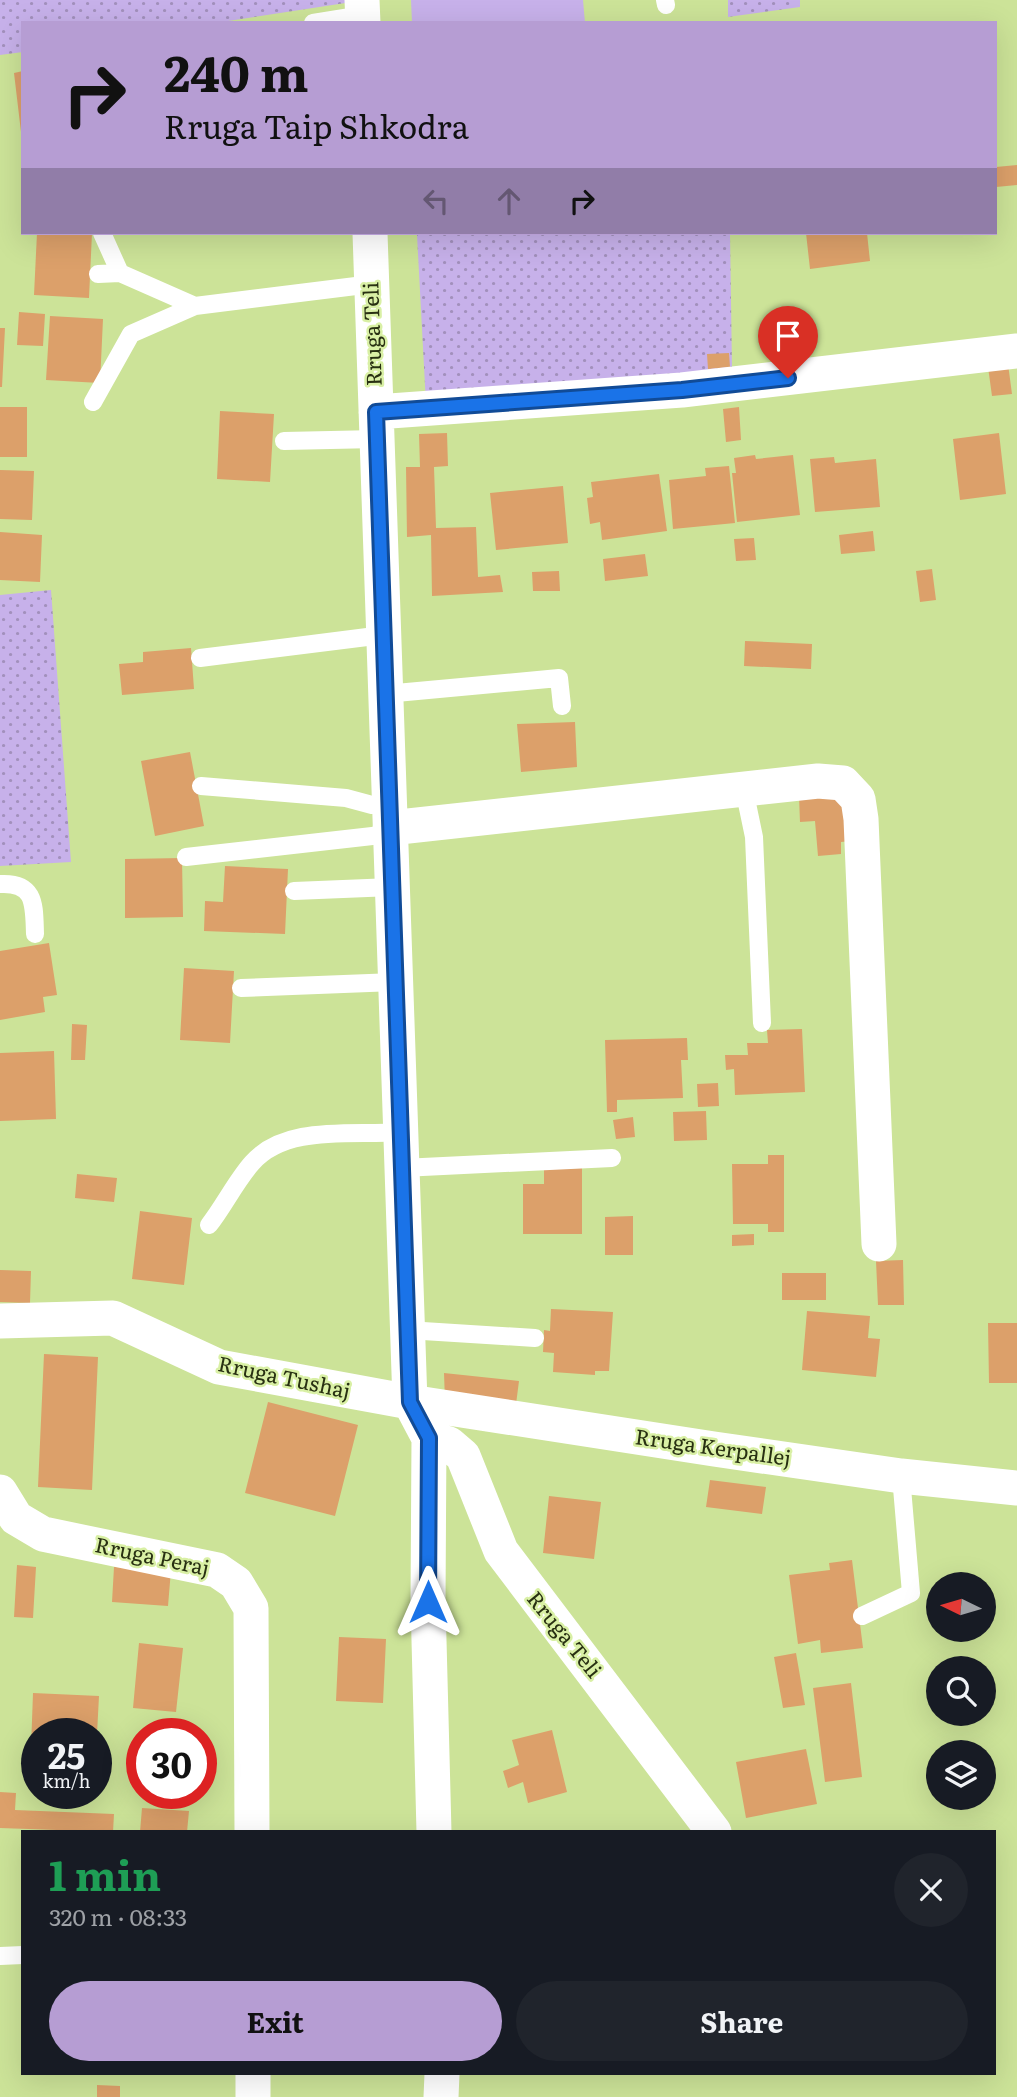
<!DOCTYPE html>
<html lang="en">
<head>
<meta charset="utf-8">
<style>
  :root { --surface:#171b24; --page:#20242c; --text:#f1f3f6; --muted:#9ea1a6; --accent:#b69dd3 }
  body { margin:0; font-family:Literata,serif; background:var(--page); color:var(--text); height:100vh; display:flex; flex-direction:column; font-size:26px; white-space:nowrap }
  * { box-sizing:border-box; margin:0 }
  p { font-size:23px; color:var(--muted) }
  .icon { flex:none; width:38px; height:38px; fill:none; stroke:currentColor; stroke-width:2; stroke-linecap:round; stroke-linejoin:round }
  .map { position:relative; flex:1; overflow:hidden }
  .details { position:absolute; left:21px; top:1830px; width:975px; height:245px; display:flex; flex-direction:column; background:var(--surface); border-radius:0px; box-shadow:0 7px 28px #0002 }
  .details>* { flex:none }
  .hud { position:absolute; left:21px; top:21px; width:976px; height:214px; border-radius:0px; box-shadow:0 7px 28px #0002; background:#b69dd3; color:#111; overflow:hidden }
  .needle { width:46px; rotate:275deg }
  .controls { position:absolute; left:926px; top:1572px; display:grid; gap:14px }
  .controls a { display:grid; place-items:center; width:70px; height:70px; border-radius:50%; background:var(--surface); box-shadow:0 7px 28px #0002; font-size:35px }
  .speed { position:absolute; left:21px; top:1718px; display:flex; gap:14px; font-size:35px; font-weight:700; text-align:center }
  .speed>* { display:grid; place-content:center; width:91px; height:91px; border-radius:50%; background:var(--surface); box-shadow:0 7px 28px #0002; line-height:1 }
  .speed small { font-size:18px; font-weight:400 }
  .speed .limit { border:10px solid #d22; background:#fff; color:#111 }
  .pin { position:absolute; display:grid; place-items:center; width:60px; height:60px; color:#fff; margin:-72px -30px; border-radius:50% 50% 50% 0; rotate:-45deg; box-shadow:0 0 7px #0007 }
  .pin .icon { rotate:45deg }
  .me { position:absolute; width:77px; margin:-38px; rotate:0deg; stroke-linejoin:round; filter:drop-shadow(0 0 5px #0008) }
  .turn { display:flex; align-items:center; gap:24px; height:147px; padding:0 28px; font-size:32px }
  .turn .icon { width:91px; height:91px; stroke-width:2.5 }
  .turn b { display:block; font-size:49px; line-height:60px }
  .lanes { display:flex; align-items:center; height:66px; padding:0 28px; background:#0003; justify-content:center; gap:35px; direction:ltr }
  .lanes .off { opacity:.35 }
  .round { display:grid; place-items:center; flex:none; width:74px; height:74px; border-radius:37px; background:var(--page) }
  .overview { display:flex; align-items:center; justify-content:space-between; height:119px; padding:0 28px }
  h1 { font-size:42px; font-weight:700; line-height:52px; color:#1e9e55 }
  .cta { display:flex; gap:14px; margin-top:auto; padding:14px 28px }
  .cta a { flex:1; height:80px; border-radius:42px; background:var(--accent); color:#111; font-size:28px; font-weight:700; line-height:80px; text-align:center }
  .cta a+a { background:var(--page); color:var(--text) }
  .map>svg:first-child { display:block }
</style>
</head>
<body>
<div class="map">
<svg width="1017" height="2097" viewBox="0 0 1017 2097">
  <defs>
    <pattern id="grass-dots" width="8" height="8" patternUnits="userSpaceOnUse" patternTransform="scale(1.75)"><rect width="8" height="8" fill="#c7b1ea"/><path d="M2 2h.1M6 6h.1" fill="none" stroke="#a290bc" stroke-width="1.8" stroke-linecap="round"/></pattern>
  </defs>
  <rect width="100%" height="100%" fill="#cce398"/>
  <path fill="url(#grass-dots)" d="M0,0H352V2L215,23H23V52L0,55Z
    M728,0H800V7L728,17Z
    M435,233H730L732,369L426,404L417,235Z
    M51,590L71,862L0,866V595Z"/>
  <path fill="#c7b1ea" d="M411,0H583L585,23H412Z"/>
  <path fill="#dca06a" d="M23,71V132H21L14,73Z
    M1017,165V185L996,187V167Z
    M37,233H92L89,298L34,295Z
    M806,233H867L870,261L810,269Z
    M19,312L45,314L43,346L17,345Z
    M50,316L103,319L100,383L46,380Z
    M0,328H5L2,387H0Z
    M729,353L730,367L708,369L707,354Z
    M1008,364L1012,394L992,396L988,367Z
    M0,407H27V457H0Z
    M739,407L741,440L726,442L723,409Z
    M220,411L274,414L270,482L217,479Z
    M447,433L448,466L434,467L436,528L476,527L478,577L500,575L503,592L432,596L431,535L407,537L406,467H420L419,434Z
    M999,433L1006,494L960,500L953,439Z
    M755,455L756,459L793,455L800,515L737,522L732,473H736L734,458Z
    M834,457L835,463L876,459L880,507L815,512L810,459Z
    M729,466L735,523L673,529L669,480L706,476L705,468Z
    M0,470L34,471L32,520L0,519Z
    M659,474L667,531L602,540L600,522L590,524L587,498L593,497L591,482Z
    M563,486L568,543L496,550L490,493Z
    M873,531L875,551L841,554L839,535Z
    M0,532L42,535L40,582L0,580Z
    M754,538L756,560L736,561L734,539Z
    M645,554L648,576L605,581L603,559Z
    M932,569L936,600L920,602L916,571Z
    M559,571L560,591H533L532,572Z
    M745,641L812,644L811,669L744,666Z
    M191,648L194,689L122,695L119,664L143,662V652Z
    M575,722L577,767L521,772L517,724Z
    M190,752L204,826L155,836L141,761Z
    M845,795L851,841L841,842V854L818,856L815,821L800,822L799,796Z
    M182,858L183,917L125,918V859Z
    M225,866L288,869L285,934L204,931L205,901L223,902Z
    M49,943L57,995L43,997L45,1012L0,1020V951Z
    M184,968L234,971L230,1043L180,1040Z
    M72,1024L87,1025L85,1060H71Z
    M802,1029L805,1092L735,1095L734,1069L726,1070L725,1055H748L747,1043H768L767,1030Z
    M687,1038L688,1060H681L683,1098L617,1100V1112H607L605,1040Z
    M54,1051L56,1119L0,1121V1053Z
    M718,1083L719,1106L698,1107L697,1084Z
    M706,1111L707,1140L674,1141L673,1112Z
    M633,1117L635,1137L616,1139L613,1120Z
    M768,1155H784V1232H768V1224H733L732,1164H768Z
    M582,1168V1234H523V1184H544V1169Z
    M77,1174L117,1178L114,1202L75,1198Z
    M140,1211L192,1218L184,1285L132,1279Z
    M633,1216V1255H605V1217Z
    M754,1234V1245L732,1246V1235Z
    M903,1260L904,1305H878L876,1261Z
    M0,1270L31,1271L30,1303L0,1302Z
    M782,1273H826V1300H782Z
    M551,1309L613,1312L609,1371H595V1375L553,1372L554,1353L543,1352L544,1330L550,1331Z
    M807,1311L870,1316L868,1338L880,1339L876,1377L802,1370Z
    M988,1323H1017V1383H989Z
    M44,1354L98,1357L92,1490L38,1487Z
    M444,1373L519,1381L515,1412L445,1401Z
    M268,1402L358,1425L335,1516L245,1493Z
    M710,1480L766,1487L762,1514L706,1507Z
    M549,1496L601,1502L594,1559L543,1553Z
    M852,1560L863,1648L821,1653L820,1640L798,1644L789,1575L830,1570L829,1563Z
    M17,1565L36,1567L33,1618L14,1617Z
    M114,1567L171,1570L168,1606L112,1602Z
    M339,1637L386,1639L383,1703L336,1701Z
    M139,1643L183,1648L176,1712L133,1708Z
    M796,1653L805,1705L783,1708L774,1657Z
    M851,1683L862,1777L825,1782L813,1688Z
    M33,1693L99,1696L97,1734H37V1748H31Z
    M552,1730L567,1792L528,1803L523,1782L508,1788L503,1771L519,1765L512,1740Z
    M806,1749L817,1804L746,1818L736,1762Z
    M0,1792L16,1793L15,1810L114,1814L113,1832L0,1828Z
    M142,1808L189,1811L187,1832H140Z
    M97,2085L120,2086V2097H97Z"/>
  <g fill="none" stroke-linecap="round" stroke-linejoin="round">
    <path stroke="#fff" stroke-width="18" d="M665,0L666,5
      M313,23L363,15
      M102,233L120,273L195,306
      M98,274L120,273
      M93,402L131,334L195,306L372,284
      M284,441L377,439
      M200,658L383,635
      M385,694L559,678L562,706
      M201,786L346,798L372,805L389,804
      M744,789L754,837L762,1023
      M186,857L390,834
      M0,884C36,882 34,905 35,934
      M294,891L392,887
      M241,988L395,982
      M402,1168L612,1158
      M209,1225C224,1206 236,1181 252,1163C286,1124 353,1136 400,1132
      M407,1330L535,1338
      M862,1616L911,1593L901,1476
      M0,1956L23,1955"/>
    <path stroke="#fff" stroke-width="35" d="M362,0L363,23
      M370,233L410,1402L429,1438L449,1444L463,1456L501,1551L714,1832
      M376,412L682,390L1017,351
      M390,828L818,781L843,783L858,799L861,819L879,1244
      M0,1321L113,1318L219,1367L410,1402L714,1449L901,1476L1017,1488
      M429,1438L428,1602L434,1832
      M0,1492L16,1518L43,1534L217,1570L236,1583L251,1608L252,1832
      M253,2074V2097
      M441,2097L442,2074"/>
  </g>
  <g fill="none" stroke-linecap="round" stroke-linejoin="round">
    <defs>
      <path id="route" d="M428,1602L429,1438L410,1402L376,412L682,390L788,378"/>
    </defs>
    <use href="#route" stroke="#114b97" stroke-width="18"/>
    <use href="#route" stroke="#1a73e8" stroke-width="12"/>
  </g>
  <g text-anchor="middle" stroke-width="5" stroke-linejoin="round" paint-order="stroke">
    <g font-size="21" fill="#283012" stroke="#d9f0a5">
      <text transform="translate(373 334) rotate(-92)" y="7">Rruga Teli</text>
      <text transform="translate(284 1378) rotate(12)" y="7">Rruga Tushaj</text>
      <text transform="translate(713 1448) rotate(8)" y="7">Rruga Kerpallej</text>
      <text transform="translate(152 1557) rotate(12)" y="7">Rruga Peraj</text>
      <text transform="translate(564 1635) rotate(51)" y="7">Rruga Teli</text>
    </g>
  </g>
</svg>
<div class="controls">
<a><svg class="needle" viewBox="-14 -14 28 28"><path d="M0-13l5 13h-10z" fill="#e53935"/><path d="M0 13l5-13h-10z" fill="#9ea1a6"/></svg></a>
<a><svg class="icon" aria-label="search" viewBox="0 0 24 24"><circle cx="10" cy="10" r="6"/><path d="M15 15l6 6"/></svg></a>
<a><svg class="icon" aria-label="layers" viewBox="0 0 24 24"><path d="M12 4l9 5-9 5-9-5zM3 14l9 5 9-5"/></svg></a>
</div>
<div class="speed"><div>25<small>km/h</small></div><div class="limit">30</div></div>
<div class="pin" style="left:788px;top:378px;background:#d93025"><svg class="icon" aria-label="arrive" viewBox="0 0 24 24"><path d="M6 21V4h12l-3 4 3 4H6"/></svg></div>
<svg class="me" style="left:428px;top:1602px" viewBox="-20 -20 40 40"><path d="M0-17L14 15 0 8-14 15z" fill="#1a73e8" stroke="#fff" stroke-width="4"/></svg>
<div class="hud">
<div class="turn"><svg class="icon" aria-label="right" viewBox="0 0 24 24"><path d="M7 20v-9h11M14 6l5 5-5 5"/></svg><div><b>240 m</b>Rruga Taip Shkodra</div></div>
<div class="lanes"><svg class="icon off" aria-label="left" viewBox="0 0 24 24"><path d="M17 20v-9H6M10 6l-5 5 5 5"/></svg><svg class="icon off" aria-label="ahead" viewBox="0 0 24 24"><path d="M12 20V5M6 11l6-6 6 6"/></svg><svg class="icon" aria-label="right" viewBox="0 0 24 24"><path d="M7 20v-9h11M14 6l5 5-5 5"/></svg></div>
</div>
<section class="details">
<div class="overview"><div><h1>1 min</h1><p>320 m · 08:33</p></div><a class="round"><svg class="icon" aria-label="close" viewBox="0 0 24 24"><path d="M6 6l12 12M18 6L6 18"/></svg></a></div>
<div class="cta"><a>Exit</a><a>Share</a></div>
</section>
</div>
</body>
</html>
